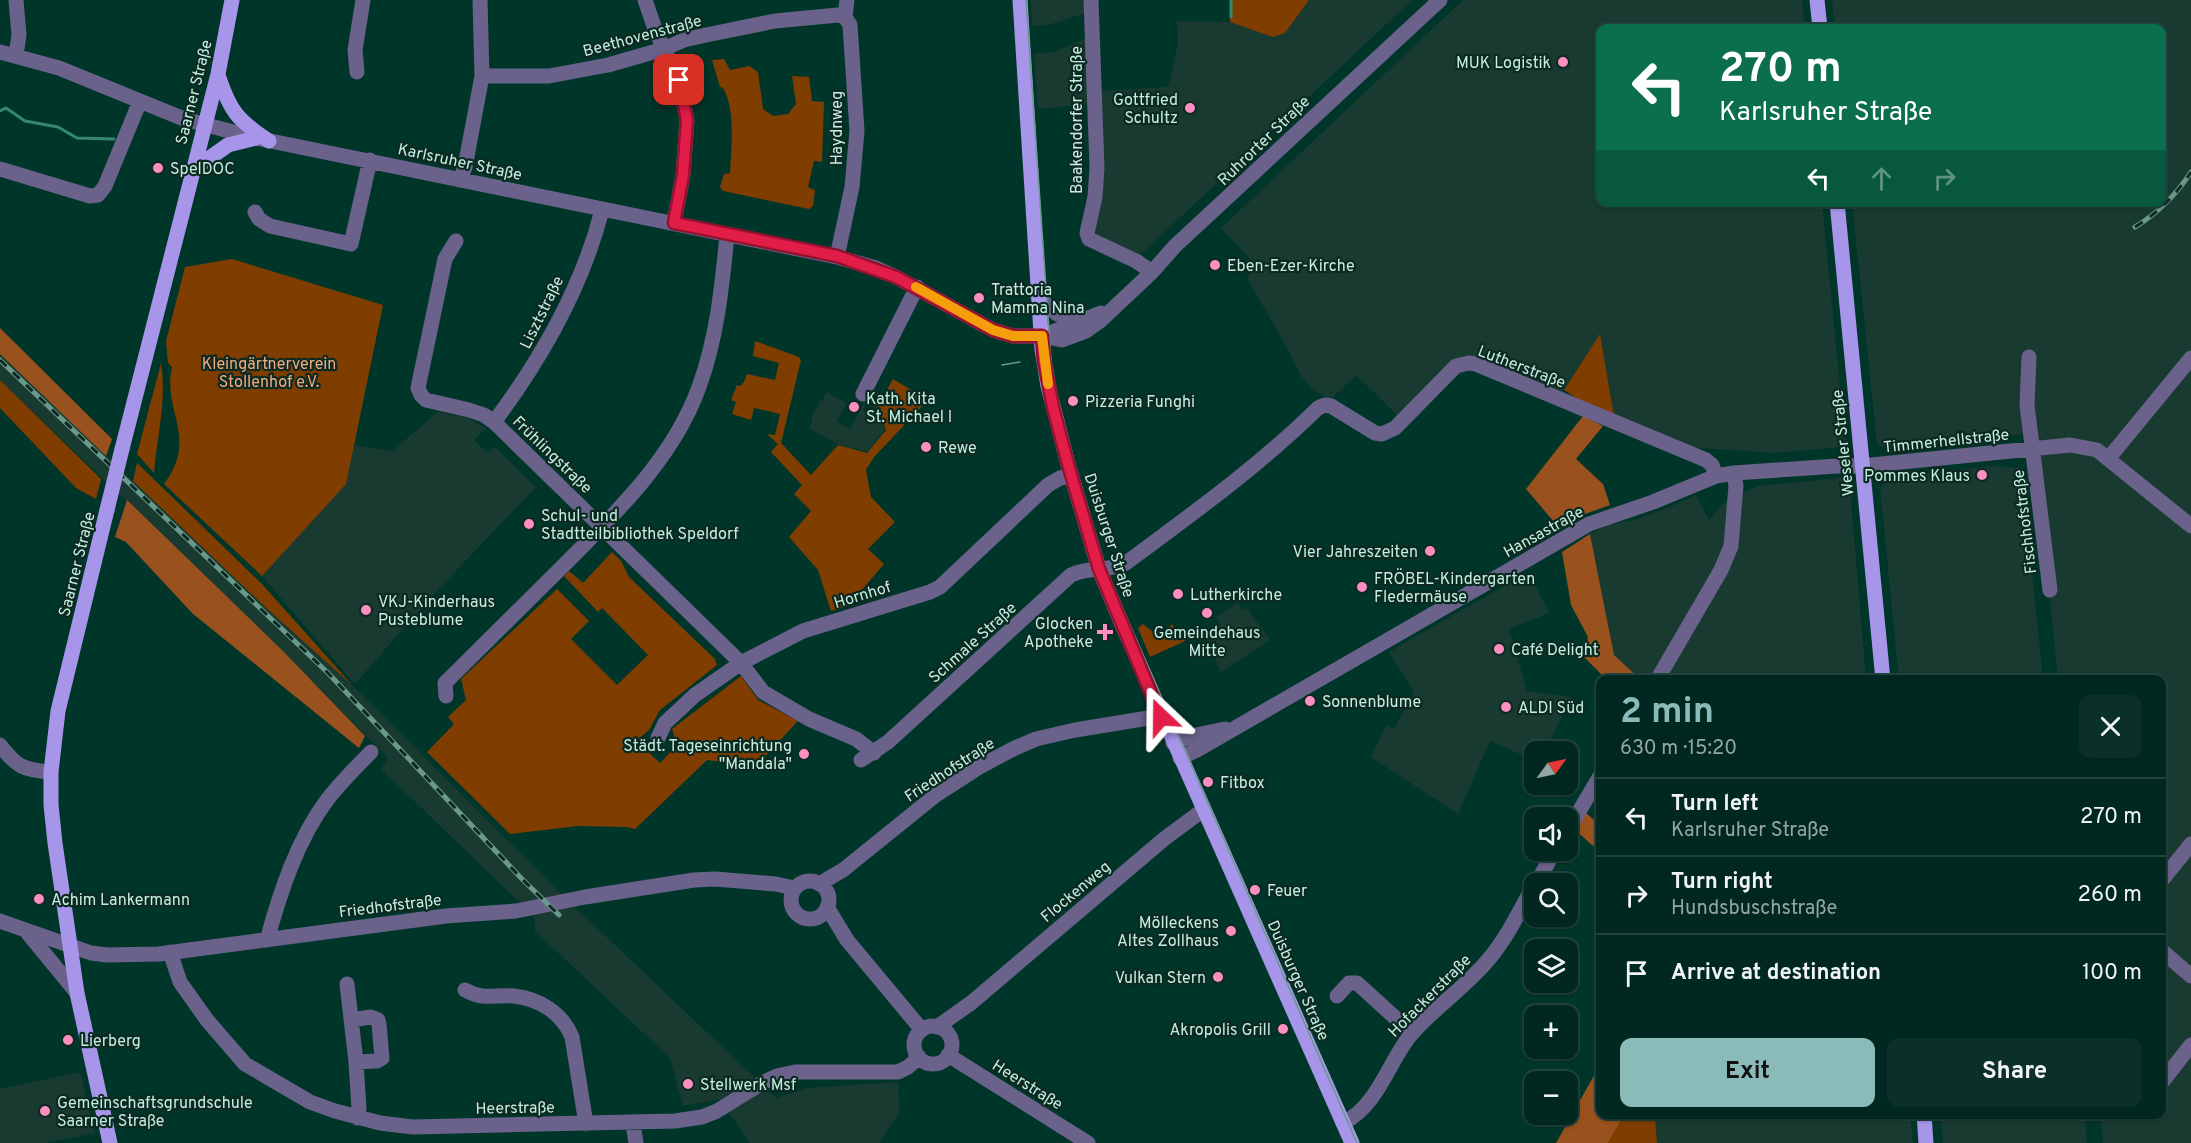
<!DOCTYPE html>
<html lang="en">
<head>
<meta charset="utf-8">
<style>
  :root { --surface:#002820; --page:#0a3029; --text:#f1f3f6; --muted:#95a6a5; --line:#22443e; --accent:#8bbbb9 }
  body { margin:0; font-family:Overpass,sans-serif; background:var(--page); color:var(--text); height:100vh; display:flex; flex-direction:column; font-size:22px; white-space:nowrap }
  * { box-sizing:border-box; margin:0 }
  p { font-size:20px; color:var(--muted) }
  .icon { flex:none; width:33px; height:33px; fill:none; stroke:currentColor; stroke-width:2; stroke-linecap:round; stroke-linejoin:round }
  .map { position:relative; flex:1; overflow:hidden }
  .details { position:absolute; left:1596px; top:675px; width:570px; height:444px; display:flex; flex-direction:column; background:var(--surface); border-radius:12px; box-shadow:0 2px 4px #0004,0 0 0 2px var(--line) }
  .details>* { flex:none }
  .banner { position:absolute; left:1596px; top:24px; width:570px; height:183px; border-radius:12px; box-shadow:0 2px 4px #0004,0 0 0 2px var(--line); background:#0b6e4f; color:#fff; overflow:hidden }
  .needle { width:39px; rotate:57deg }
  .buttons { position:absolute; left:1524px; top:741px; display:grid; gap:12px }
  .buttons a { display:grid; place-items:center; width:54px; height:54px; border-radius:12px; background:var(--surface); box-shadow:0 2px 4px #0004,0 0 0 2px var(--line); font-size:30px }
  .pin { position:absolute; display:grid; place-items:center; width:51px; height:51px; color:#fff; margin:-26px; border-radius:12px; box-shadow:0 3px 9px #0006 }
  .me { position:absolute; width:66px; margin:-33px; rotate:337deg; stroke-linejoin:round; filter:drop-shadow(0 0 4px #0008) }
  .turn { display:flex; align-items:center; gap:21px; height:126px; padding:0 24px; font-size:27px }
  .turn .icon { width:78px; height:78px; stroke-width:2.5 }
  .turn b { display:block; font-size:42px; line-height:51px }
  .lanes { display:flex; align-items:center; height:57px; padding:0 24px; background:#0003; justify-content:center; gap:30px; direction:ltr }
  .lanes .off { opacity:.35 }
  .round { display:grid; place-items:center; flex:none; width:63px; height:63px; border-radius:12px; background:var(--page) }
  .head { display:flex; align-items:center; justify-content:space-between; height:102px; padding:0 24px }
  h1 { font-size:36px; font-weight:700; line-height:45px; color:var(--accent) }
  .button { display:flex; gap:12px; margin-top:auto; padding:12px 24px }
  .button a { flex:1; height:69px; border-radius:12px; background:var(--accent); color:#111; font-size:24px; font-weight:700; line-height:69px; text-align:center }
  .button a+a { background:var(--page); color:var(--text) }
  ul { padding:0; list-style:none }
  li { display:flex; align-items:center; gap:18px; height:78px; padding:0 24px; border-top:2px solid var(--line) }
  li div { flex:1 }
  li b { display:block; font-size:22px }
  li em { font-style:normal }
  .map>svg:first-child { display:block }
</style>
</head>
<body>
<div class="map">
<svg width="2191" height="1143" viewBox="0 0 2191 1143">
  <rect width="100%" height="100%" fill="#00362a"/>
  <path fill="#193a31" d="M1031,0H1084L1085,13L1048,25L1032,26Z
    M1309,0H1412L1140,255L1092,234L1103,148L1102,91L1168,87L1178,44L1177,21L1230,22L1273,37L1285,33Z
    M1463,0H1802L1805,28H1600V202L1822,203L1846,447L1773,453L1686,447L1614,416L1600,335L1560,395L1476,358L1398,416L1356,375L1330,400L1314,390L1301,376L1286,346L1247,278L1256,265L1221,228Z
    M1832,0H2191V1143H2103L2100,1115L2162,1114V680L2058,679L2033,433L1887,449L1877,444L1852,203L2162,202V28H1835Z
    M1087,38L1089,104L1038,109L1034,54L1054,52Z
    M0,354L265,607L353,686L555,888L776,1098L807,1088L898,1082L899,1113L879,1143H750L720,1099L683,1106L670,1058L535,931V919L518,901L381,769L388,758L283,651L0,380Z
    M826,392L847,403L837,422L850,429L866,400L867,401L863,410L870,414L875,405L878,407L885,429L867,452L838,444L810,429L814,410L818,407L820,400L823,401Z
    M438,412L467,418L486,428L474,440L488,453L495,447L536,487L428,600L355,684L262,576L345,484L353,445L392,451Z
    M1994,466L2021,468L2043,679H1899L1880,488L1887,479L1895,476Z
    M1849,477L1866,679H1640L1614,655L1590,534L1607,525L1630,521L1665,509L1696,495L1709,520L1725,501L1758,486Z
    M1528,572L1549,613L1509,629L1527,691L1571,697L1546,751L1534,752V760L1490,741L1458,814L1371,757L1386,725L1394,729L1414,692L1389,652Z
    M1238,603L1243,610L1247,608L1270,640L1221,672L1204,634L1220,624L1216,617Z
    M80,1072L95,1133L45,1143H0V1089Z
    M1655,1115H1910L1913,1143H1657Z
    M1940,1115H2084L2087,1143H1943Z"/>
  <path fill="#803d00" d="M1230,0H1309L1285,33L1273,37L1230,22Z
    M724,59L730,70L749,66L758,72L763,109L773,116L788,114L796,104L792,76L809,77L812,101L824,102L822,162L814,161L808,187L815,190L813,206L809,209L723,191L720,187L724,174L730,173C731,149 736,110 723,88L720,87L712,60Z
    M232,259L383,305L346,484L262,576L164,484C199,437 162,412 172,367L168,363L166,341L185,267Z
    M1600,334L1614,416L1587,405L1564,390Z
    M755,341L799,357L801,360L781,443L811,475L838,445L867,453L886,430L878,406L893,379L928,400L874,457L866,470L871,497L895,522L868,549L884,564L848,606L831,611L818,570L789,537L811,511L794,494L802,485L771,452L778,444L767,434L775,435L780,414L754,408L751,420L732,414L736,402L731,400L737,385L740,386L744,382L747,374L775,380L779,363L753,356Z
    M161,363C167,400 157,436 154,473L137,454Z
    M0,380L101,479L96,499L76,488L0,408Z
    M137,463L262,584L353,686L265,607L133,481Z
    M612,552L621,561L629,577L715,659L717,665L660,710L649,730L636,741L660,763L677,745L672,729L741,676L758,700L798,721L756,766L707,760L635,829L627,827L578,826L510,834L427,752L454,724L448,717L466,700L461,679L557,589L589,621L571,639L617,685L648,655L602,608L598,612L564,576L569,571L583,583Z
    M1143,624L1158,636H1161L1172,624L1185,641L1150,657L1138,628Z
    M1624,1115H1655L1657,1143H1608Z"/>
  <path fill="#99511d" d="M0,328L112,439L106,456L0,354Z
    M1583,416L1603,426L1576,459L1603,484L1610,505L1585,514L1560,529L1526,489Z
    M127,500L283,651L365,736L359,748L193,614L126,542L115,537Z
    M1590,534L1614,655L1640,679H1606L1584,657L1588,637L1571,605L1562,552Z
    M1586,813L1600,825V852L1576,831Z
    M1600,1065V1114L1624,1115L1608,1143H1556Z"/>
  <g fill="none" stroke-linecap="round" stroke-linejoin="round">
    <path stroke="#368771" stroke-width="3" d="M1231,17V0
      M0,111L6,108L25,121L58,127L77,138L114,139"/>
    <path stroke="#6a628b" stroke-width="15" d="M16,0L19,35L16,55
      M645,0L656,32L679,80L687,120L683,175L674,223
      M1091,0L1097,168L1095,197L1087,233L1089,239L1136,261L1152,272
      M0,52L59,68L184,119L256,138L837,257L876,268L896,277L993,330L1013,336H1042L1062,340L1086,331L1100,321L1152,272L1175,246L1440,0
      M357,72L355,50L363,0
      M482,76H549L608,65L664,49L684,40L706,35L775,21L838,15L845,17
      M0,169L90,196L98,195L105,186L140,101
      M460,180L465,167L482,76L480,0
      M255,212L259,219L270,226L351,244L370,160
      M456,241L445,259L418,388L421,395L426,400L469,410L484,415L494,422L741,663L763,692L809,719L856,739L874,753
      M837,257L852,187L857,131L850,25L845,17L847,0
      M1038,297L1057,314L1086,318
      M1042,336L1101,313
      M2029,357L2027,405L2050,590
      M863,394L917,287
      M494,422C542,358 582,288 602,210
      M2108,459L2191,358
      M1657,680L1721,570L1731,546L1736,486L1734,473
      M446,696L445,683C485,643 525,604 565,564C617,512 674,457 699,387C717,338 722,287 727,235
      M658,738L665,723L695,695L741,663L803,631L930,592L940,587L1048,485L1060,478L1071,476
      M1173,743L1196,735L1225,729
      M0,745C17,767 23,770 51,772
      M1180,758L1197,750L1589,524L1653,502L1716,476L1734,473L1837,466H1862L2070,445L2097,450L2191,526
      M861,760L888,742L1071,575C1090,566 1108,572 1126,563C1192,514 1259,466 1318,408L1325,405L1331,406L1375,433L1382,434L1395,428L1456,366L1469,363L1476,364L1706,460L1712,465L1716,476
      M1568,830L1600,776
      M2162,880L2191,844
      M791 900a19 19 0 1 1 38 0a19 19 0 1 1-38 0Z
      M819,884L843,870L936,795L981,766L1015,748L1036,739L1075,730L1161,716
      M1536,884L1555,850
      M827,907L847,940L922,1030
      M0,921L91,953L107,955L159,954L446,916L516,911L585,897L694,880L715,879L776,884L794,888
      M26,931L77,993
      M267,940C280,893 297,840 327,800C340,783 356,767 371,752
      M2162,951L2191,976
      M170,952L180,982L207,1020L245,1064L310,1102L335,1111L380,1123L413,1127L675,1121L702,1117L717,1111L762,1083L777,1076L795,1072H898L908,1067L919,1057
      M347,984L356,1062L359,1109L357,1118
      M465,990C485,1001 494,994 514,996C540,999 562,1013 572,1037L586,1124
      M1337,996L1349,983H1357L1412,1033
      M351,1020L371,1017L378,1020L379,1024L382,1058L377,1061L356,1062
      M914 1045a19 19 0 1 1 38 0a19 19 0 1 1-38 0Z
      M937,1027L971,1003L1164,839L1203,810
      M948,1055L1088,1143
      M2162,1082L2191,1045
      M1343,1123C1377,1106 1387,1066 1409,1037C1432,1009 1465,988 1488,960C1507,938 1520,910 1534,885
      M633,1124L636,1143"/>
    <path stroke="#a695e9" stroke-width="15" d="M1020,0L1042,349L1048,386L1069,468L1099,569L1124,629L1352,1143
      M1817,0L1820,28
      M218,75C230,111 237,120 269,141
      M194,169L228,145L256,138
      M1837,202L1883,680
      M122,449L218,74L232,0
      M107,510L58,711L51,772V805L55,843L77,993L110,1143
      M1924,1114L1926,1143"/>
    <path stroke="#69998b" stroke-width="1.5" d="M1026,0L1051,360L1059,407L1090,523L1105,568L1357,1143
      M1002,365L1020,362"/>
    <defs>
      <path id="rail" d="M2135,227C2158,213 2176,195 2191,172
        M0,360L328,673L522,879L559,915"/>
    </defs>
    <use href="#rail" stroke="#69998b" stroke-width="5"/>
    <use href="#rail" stroke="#0c2922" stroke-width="3" stroke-dasharray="9" stroke-linecap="butt"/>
    <path stroke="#a695e9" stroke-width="15" d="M107,510L122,449"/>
  </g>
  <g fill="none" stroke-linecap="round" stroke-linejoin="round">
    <defs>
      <path id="route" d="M679,80L687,120L683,175L674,223L837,256L896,277L993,330L1013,336H1042L1044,361L1053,407L1069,468L1099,569L1161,717"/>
    </defs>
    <use href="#route" stroke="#92132f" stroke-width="15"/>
    <use href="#route" stroke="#e11d48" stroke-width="10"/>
    <path stroke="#f59e0b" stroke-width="10" d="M916,287L993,330L1013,336H1042L1048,384"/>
  </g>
  <g fill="#fd8ec0" stroke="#0c2922" stroke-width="2">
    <circle cx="1563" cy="62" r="6"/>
    <circle cx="1190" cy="108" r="6"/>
    <circle cx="158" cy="168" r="6"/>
    <circle cx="1215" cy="265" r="6"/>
    <circle cx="979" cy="298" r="6"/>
    <circle cx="1073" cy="401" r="6"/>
    <circle cx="854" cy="407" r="6"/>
    <circle cx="926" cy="447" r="6"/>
    <circle cx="1982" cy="475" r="6"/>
    <circle cx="529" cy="524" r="6"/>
    <circle cx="1430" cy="551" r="6"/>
    <circle cx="1362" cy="587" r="6"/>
    <circle cx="1178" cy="594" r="6"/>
    <circle cx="366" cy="610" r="6"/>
    <circle cx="1207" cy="613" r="6"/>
    <path d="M1102 623h6v6h6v6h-6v6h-6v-6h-6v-6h6z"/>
    <circle cx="1499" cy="649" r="6"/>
    <circle cx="1310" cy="701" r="6"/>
    <circle cx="1506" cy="707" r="6"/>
    <circle cx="804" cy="754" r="6"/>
    <circle cx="1208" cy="782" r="6"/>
    <circle cx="1255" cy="890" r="6"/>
    <circle cx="39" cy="899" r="6"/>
    <circle cx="1231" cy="931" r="6"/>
    <circle cx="1218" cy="977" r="6"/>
    <circle cx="1283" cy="1029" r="6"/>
    <circle cx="68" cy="1040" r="6"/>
    <circle cx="688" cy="1084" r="6"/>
    <circle cx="45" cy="1111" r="6"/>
  </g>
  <g text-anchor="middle" stroke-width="4.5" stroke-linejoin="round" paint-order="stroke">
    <g font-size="16" fill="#c4efe0" stroke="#0c2922">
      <text transform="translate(642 35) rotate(-15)" y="6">Beethovenstraße</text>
      <text transform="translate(193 92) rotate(-76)" y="6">Saarner Straße</text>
      <text transform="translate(1076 120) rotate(-90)" y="6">Baakendorfer Straße</text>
      <text transform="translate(836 128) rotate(-90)" y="6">Haydnweg</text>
      <text transform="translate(1263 140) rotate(-44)" y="6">Ruhrorter Straße</text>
      <text transform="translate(460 161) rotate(12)" y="6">Karlsruher Straße</text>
      <text transform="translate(541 312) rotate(-64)" y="6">Lisztstraße</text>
      <text transform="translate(1522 366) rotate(21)" y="6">Lutherstraße</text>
      <text transform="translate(1946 440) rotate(-6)" y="6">Timmerhellstraße</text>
      <text transform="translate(1842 443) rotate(-96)" y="6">Weseler Straße</text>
      <text transform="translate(553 454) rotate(44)" y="6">Frühlingstraße</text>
      <text transform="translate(2024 522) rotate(-97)" y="6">Fischhofstraße</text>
      <text transform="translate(1543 531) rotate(-29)" y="6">Hansastraße</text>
      <text transform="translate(1110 535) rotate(72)" y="6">Duisburger Straße</text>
      <text transform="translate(76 564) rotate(-76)" y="6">Saarner Straße</text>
      <text transform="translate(862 594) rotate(-17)" y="6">Hornhof</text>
      <text transform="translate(972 642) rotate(-42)" y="6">Schmale Straße</text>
      <text transform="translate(949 769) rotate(-33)" y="6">Friedhofstraße</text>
      <text transform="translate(1075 891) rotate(-40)" y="6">Flockenweg</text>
      <text transform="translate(390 905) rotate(-7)" y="6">Friedhofstraße</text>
      <text transform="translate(1299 980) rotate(66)" y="6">Duisburger Straße</text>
      <text transform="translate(1429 995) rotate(-45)" y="6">Hofackerstraße</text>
      <text transform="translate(1028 1084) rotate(32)" y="6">Heerstraße</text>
      <text transform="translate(515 1107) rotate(-1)" y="6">Heerstraße</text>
    </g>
    <g font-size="16" fill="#c4efe0" stroke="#0c2922" text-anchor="start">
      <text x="1551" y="68" text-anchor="end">MUK Logistik</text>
      <text x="1178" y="105" text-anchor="end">Gottfried<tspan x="1178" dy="18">Schultz</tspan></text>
      <text x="170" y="174">SpelDOC</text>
      <text x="1227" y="271">Eben-Ezer-Kirche</text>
      <text x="991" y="295">Trattoria<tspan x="991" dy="18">Mamma Nina</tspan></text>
      <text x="866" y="404">Kath. Kita<tspan x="866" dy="18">St. Michael I</tspan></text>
      <text x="1085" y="407">Pizzeria Funghi</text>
      <text x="938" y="453">Rewe</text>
      <text x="1970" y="481" text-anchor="end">Pommes Klaus</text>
      <text x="541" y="521">Schul- und<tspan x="541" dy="18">Stadtteilbibliothek Speldorf</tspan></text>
      <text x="1418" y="557" text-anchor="end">Vier Jahreszeiten</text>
      <text x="1374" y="584">FRÖBEL-Kindergarten<tspan x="1374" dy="18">Fledermäuse</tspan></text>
      <text x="1190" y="600">Lutherkirche</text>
      <text x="378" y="607">VKJ-Kinderhaus<tspan x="378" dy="18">Pusteblume</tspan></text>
      <text x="1093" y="629" text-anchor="end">Glocken<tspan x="1093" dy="18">Apotheke</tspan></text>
      <text x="1207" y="638" text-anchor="middle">Gemeindehaus<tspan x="1207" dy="18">Mitte</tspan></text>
      <text x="1511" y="655">Café Delight</text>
      <text x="1322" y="707">Sonnenblume</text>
      <text x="1518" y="713">ALDI Süd</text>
      <text x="792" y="751" text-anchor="end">Städt. Tageseinrichtung<tspan x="792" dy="18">"Mandala"</tspan></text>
      <text x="1220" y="788">Fitbox</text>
      <text x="1267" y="896">Feuer</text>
      <text x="51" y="905">Achim Lankermann</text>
      <text x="1219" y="928" text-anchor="end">Mölleckens<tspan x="1219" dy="18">Altes Zollhaus</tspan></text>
      <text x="1206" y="983" text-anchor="end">Vulkan Stern</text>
      <text x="1271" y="1035" text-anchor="end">Akropolis Grill</text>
      <text x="80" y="1046">Lierberg</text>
      <text x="700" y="1090">Stellwerk Msf</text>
      <text x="57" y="1108">Gemeinschaftsgrundschule<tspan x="57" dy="18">Saarner Straße</tspan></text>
    </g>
    <g font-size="16" fill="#f4ac7f" stroke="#0c2922">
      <text x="269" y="369">Kleingärtnerverein<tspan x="269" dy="18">Stollenhof e.V.</tspan></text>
    </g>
  </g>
</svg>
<div class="buttons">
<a><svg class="needle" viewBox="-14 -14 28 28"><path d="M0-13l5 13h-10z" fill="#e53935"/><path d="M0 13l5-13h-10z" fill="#95a6a5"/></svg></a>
<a><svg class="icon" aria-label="sound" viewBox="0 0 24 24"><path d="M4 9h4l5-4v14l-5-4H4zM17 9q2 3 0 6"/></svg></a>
<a><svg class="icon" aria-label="search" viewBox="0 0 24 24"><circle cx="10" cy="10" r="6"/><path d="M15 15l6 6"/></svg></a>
<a><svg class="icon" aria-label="layers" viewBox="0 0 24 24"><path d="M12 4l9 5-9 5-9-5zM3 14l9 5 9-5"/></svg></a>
<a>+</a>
<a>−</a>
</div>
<div class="pin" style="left:679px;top:80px;background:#d93025"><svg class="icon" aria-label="arrive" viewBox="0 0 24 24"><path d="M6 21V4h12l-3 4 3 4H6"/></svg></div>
<svg class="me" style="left:1161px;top:717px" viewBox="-20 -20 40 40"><path d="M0-17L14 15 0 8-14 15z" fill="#e11d48" stroke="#fff" stroke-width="4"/></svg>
<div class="banner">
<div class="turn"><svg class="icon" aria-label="left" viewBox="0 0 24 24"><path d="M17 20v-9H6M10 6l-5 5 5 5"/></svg><div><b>270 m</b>Karlsruher Straße</div></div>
<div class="lanes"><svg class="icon" aria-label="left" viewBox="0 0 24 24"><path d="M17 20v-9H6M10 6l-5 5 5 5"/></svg><svg class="icon off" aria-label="ahead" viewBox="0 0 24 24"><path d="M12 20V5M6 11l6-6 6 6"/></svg><svg class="icon off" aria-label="right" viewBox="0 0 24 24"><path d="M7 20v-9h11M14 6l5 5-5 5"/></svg></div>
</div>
<section class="details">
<div class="head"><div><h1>2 min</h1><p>630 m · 15:20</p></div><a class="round"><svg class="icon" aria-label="close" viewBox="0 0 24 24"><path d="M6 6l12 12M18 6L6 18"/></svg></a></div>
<ul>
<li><svg class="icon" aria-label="left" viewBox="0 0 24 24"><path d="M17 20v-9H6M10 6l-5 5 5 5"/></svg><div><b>Turn left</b><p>Karlsruher Straße</p></div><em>270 m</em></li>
<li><svg class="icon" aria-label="right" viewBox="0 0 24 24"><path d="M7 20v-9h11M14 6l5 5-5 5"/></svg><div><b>Turn right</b><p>Hundsbuschstraße</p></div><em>260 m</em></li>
<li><svg class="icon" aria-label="arrive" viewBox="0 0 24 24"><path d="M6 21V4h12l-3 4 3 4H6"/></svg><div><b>Arrive at destination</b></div><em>100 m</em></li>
</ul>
<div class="button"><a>Exit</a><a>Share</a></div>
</section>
</div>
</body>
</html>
